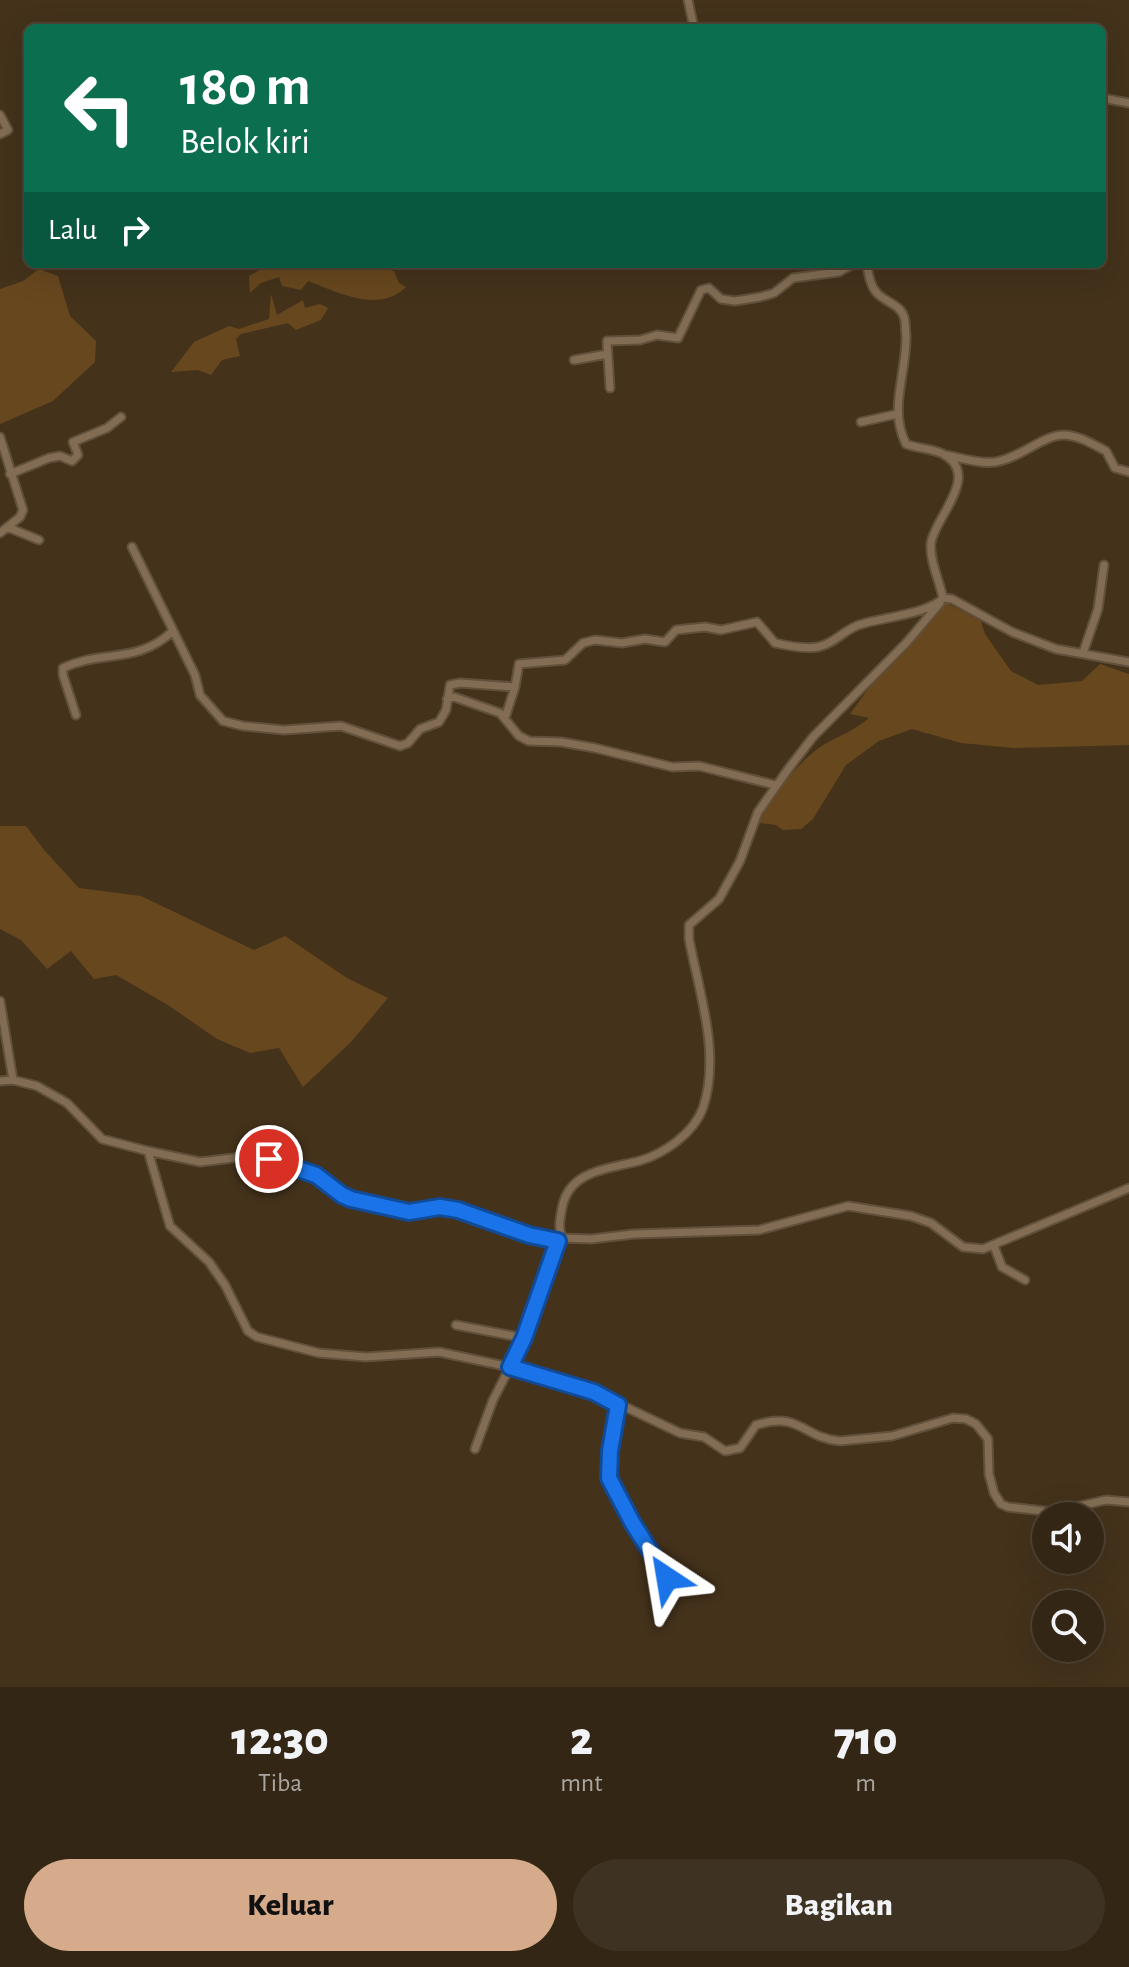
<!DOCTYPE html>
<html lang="id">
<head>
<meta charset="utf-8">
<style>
  :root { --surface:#332614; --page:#3e3222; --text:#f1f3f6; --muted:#a9a5a0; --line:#4e4334; --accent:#d6ab8b }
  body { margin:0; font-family:"Alegreya Sans",sans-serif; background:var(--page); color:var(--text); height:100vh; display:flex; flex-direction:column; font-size:30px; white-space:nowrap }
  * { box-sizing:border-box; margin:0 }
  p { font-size:26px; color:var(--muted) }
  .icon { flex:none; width:44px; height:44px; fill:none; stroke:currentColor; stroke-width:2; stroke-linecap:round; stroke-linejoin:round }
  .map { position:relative; height:1687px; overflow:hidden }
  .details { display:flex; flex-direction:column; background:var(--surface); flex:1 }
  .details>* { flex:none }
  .banner { position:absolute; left:24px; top:24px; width:1082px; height:244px; border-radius:12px; box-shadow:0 8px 32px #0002,0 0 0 2px var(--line); background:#0b6e4f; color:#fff; overflow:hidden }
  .fabs { position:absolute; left:1032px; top:1502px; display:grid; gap:16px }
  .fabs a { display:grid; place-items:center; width:72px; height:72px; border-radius:50%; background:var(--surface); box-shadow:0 8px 32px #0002,0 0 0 2px var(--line); font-size:40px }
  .pin { position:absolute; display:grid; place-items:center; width:68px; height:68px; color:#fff; margin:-34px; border:4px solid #fff; border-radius:50%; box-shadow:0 2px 8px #0007 }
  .me { position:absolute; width:88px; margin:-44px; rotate:327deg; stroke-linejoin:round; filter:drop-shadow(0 0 6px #0008) }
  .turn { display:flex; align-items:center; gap:28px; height:168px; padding:0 24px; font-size:36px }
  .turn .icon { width:104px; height:104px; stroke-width:2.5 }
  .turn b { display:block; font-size:56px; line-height:68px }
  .then { display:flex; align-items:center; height:76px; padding:0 24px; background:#0003; gap:16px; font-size:30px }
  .eta { display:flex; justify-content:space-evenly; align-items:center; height:136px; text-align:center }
  .eta b { font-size:48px; font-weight:800; line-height:56px }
  .action { display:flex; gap:16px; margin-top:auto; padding:16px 24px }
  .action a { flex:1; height:92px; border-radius:48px; background:var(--accent); color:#111; font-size:32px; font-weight:800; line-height:92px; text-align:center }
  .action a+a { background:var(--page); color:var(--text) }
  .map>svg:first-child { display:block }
</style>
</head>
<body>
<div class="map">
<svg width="1129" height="1687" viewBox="0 0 1129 1687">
  <rect width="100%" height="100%" fill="#44321b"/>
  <path fill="#67471e" d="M270,264H364L370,270L382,268L394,271L399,283L406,287C379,314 337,292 308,281L301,290L282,286L279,277L261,283L250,293L249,276Z
    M39,269L58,276L70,316L96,341L95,362L53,401L0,424V289L23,281Z
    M271,294L277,315L303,300L305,308L320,304L328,308L321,320L296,330L288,323L241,334L236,339L240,356L222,360L211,375L198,370L171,372L194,342L229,326L239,329L269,319Z
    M945,602L981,621L985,634L1011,671L1038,685L1082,681L1100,664L1129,674V745L1014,748L961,743L912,729L879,741L846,765L813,819L801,829L783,830L776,825L759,823C769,798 801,758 825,744C841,735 855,730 869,718L850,714L873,682Z
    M0,826H26L45,851L79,888L141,896L254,950L285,936L347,978L388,998L351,1042L303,1087L279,1048L250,1053L217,1039L168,1005L116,975L94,979L71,951L47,969L21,940L0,929Z"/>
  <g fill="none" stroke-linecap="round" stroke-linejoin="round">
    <defs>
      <path id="minor" d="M688,0L694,28
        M1102,98L1129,103
        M0,115L8,130L0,134
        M867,264C868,273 870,286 877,293C885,302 900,304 904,317C906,322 905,330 906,335C907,374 888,408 906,444C918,449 932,448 943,454C982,475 935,517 931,543C929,560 940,582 943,598
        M574,360L608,354
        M610,388L607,341L640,340L657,335L678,338L701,290L709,288L721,299L735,301L760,297L774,293L793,278L839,272L853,264
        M861,422L897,414
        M0,437L23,510L20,517L0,533
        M945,455C962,458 978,464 995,462C1021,458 1044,434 1065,435C1080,436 1094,445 1106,451L1115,468L1129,472
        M10,474L49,458L60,456L72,461L78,455L73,442L107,428L121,417
        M7,527L39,540
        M132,547L195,675L200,695L223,721L243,726L284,730L341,726L400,746L408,743L420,729L439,722L446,710L450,685L460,683L515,687L519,664L565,660L583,643L595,640L622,643L645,639L665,642L676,630L705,627L721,630L757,622L775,643C788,646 806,649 818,647C835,644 845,628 862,624C881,618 931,613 943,598L952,599L1012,632L1056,649L1129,662
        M1083,653L1098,609L1104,565
        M447,699L454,697L500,713L519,736L529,741L561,742L595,748L672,767L699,766L775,785
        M76,715L63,675V668C103,649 136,665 173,631
        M505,718L515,687
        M0,1001L13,1080
        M0,1081L13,1080L37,1086L67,1103L102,1139L148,1151L170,1226L209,1262L225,1285L248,1331L257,1337L319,1353L366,1357L439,1352L510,1367L524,1338L558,1241L562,1238L591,1239L634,1234L759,1230L848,1206L911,1216L931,1223L963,1247L983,1249L1129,1188
        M148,1151L200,1162L258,1155L316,1175L342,1195L351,1199L409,1212L447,1208L558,1241
        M562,1238C558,1228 560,1219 562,1208C569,1170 608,1169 639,1161C664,1154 694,1133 703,1108C721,1054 699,992 689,939V925L719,899L740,861L758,812L789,768L813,737L907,642L940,603
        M994,1246L1002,1267L1025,1280
        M456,1325L524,1338
        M618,1405L610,1451L609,1478L652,1556L667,1578V1590L661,1606
        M475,1449L493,1400L510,1367L594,1392L680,1433L704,1437L725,1451L740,1448L756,1425C800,1411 803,1438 840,1441L892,1436L953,1418L966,1419L976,1424L988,1439L989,1474L994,1493L1001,1504L1008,1507L1053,1512L1106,1500L1129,1502"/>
    </defs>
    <use href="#minor" stroke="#61503b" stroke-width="11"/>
    <use href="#minor" stroke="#826d54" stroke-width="7"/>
  </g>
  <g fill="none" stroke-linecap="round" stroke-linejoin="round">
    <defs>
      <path id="route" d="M269,1159L316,1175L342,1195L351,1199L409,1212L440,1207L458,1210L529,1235L558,1241L524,1338L510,1367L594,1392L618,1405L610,1451L609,1478L632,1522L667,1578"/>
    </defs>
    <use href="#route" stroke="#114b97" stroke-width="20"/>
    <use href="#route" stroke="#1a73e8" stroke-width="14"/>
  </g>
</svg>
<div class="fabs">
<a><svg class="icon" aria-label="sound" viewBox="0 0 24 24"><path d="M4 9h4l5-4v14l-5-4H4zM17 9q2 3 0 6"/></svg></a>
<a><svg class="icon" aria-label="search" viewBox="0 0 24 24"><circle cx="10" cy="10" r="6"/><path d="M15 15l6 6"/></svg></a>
</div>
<div class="pin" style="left:269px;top:1159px;background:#d93025"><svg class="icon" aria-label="arrive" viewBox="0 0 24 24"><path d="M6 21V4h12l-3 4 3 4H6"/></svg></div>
<svg class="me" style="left:667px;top:1578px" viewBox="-20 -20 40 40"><path d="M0-17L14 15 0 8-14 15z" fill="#1a73e8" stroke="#fff" stroke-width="4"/></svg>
<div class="banner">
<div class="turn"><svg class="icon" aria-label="left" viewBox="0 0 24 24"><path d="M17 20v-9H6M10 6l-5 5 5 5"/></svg><div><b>180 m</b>Belok kiri</div></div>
<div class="then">Lalu<svg class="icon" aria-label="right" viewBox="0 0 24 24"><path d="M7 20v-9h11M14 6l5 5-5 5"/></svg></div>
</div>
</div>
<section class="details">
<div class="eta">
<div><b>12:30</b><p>Tiba</p></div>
<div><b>2</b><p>mnt</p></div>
<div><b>710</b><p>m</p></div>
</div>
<div class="action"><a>Keluar</a><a>Bagikan</a></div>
</section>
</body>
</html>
